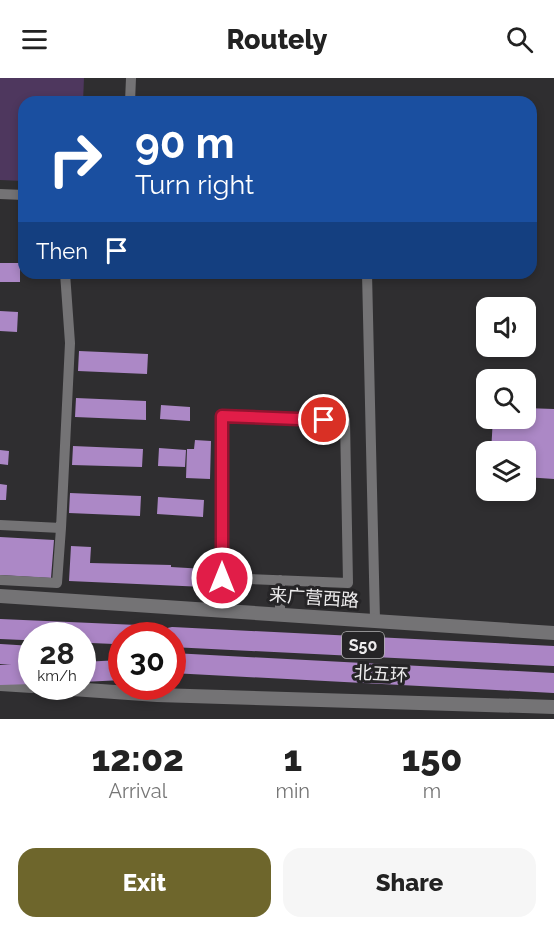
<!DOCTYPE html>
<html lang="en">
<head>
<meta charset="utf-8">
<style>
  :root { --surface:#fff; --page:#f6f6f6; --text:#222; --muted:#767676; --accent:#6e662c }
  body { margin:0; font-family:Raleway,"Noto Sans SC",sans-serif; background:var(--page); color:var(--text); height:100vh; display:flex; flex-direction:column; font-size:22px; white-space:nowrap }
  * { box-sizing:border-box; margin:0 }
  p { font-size:20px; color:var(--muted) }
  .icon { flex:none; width:33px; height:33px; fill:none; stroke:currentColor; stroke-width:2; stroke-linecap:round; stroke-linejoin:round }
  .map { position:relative; height:641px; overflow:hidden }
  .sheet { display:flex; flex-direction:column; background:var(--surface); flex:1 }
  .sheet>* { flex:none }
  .top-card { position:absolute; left:18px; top:18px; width:519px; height:183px; border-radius:18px; box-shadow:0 3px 9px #0003; background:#1a4fa0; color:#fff; overflow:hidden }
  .fabs { position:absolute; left:476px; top:219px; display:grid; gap:12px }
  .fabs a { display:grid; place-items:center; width:60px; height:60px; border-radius:12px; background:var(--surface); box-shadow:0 3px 9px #0003; font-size:30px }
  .speed { position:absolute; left:18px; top:544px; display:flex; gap:12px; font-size:30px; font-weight:700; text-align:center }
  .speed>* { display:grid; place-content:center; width:78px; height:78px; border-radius:50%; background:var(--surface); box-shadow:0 3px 9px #0003; line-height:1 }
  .speed small { font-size:15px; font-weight:400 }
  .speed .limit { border:9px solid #d22; background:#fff; color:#111 }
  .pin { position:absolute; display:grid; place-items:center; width:51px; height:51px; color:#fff; margin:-26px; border:3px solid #fff; border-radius:50%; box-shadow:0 2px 6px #0007 }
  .me { position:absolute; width:66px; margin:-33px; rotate:0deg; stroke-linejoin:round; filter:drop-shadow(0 0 4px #0008) }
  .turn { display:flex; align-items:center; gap:21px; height:126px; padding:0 18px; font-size:27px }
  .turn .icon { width:78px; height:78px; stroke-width:2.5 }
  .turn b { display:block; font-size:42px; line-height:51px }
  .then { display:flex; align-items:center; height:57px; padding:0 18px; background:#0003; gap:12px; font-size:22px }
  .eta { display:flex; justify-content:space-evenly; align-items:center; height:102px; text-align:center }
  .eta b { font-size:36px; font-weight:800; line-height:42px }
  .cta { display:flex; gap:12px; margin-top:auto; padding:12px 18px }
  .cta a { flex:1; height:69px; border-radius:18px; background:var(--accent); color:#fff; font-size:24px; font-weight:800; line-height:69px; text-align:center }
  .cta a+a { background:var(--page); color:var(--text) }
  header { display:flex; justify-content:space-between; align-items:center; height:78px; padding:0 18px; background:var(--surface); font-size:27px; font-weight:800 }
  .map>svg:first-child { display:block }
</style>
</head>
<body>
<header><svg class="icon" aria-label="menu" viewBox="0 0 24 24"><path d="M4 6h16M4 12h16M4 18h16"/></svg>Routely<svg class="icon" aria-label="search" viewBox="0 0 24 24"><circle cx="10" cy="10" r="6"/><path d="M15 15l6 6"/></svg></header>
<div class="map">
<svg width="554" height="641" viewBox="0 0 554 641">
  <rect width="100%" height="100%" fill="#2f2e30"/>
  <path fill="#4e375e" d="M0,0H84L83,24H24V103L0,102Z"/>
  <path fill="#ac88c6" d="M0,185H20V204H0Z
    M0,233L18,234L17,254L0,253Z
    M79,273L148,276L147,296L78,293Z
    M76,320L146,323V342L75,339Z
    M161,327L190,329V343L160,341Z
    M525,330L554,331V401L525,399V374H491L493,340H525Z
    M195,362L211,363L210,401L186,400L187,371H194Z
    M73,368L143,371L142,389L72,387Z
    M159,370L186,372L185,389L158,388Z
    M0,372L9,373L8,387L0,386Z
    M0,406L7,407L6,422H0Z
    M70,415L141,418L140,438L69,435Z
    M158,419L204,422L203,439L157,436Z
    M0,459L54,462L51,500L0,497Z
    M71,468L91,469L90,485L171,487V489L205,491V509L69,503Z"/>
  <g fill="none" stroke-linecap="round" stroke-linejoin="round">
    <path stroke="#747375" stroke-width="10" d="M130,24L131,0
      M0,116L24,117
      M367,195L375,542
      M222,338L345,342L348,505L222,500Z
      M0,447L61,450L70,265L65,195
      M0,502L57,505L61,450
      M280,502V536"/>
    <path stroke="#747375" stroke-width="14" d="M0,518L554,555
      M0,606L32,608
      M44,609L157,617L554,629"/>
    <path stroke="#ab85c5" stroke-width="20" d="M0,551L160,558
      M172,559L554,578
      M0,576L32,578
      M172,585L554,605
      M82,594L122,592
      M0,597L32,596"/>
  </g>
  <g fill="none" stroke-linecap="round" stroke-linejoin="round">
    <defs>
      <path id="route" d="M222,500V338L324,342"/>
    </defs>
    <use href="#route" stroke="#92132f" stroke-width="15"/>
    <use href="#route" stroke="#e11d48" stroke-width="10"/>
  </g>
  <g text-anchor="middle" stroke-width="6" stroke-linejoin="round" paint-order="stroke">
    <rect fill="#252426" stroke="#b2b1b2" stroke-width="1.5" x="342" y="554" width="42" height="26" rx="4.5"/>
    <g font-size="16" font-weight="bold" fill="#eeedee">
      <text x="363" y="573">S50</text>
    </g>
    <g font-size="18" fill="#eeedee" stroke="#252426">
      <text transform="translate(314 520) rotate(4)" y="6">来广营西路</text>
      <text transform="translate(381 596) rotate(3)" y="6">北五环</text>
    </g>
  </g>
</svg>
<div class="fabs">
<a><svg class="icon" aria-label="sound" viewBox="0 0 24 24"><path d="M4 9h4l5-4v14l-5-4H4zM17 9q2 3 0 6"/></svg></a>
<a><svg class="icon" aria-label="search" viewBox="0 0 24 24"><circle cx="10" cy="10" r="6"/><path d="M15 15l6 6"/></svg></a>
<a><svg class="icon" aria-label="layers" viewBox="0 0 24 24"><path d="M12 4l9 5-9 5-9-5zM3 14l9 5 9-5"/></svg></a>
</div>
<div class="speed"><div>28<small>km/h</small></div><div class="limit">30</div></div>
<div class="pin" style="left:324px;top:342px;background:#d93025"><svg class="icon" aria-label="arrive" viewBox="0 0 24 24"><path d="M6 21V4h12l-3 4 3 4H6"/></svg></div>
<svg class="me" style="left:222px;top:500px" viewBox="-20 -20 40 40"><circle r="17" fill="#e11d48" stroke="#fff" stroke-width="3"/><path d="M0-11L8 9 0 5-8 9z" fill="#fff"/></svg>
<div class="top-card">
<div class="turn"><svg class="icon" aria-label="right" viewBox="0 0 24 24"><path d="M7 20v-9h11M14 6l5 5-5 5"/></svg><div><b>90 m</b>Turn right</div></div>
<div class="then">Then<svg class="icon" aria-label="arrive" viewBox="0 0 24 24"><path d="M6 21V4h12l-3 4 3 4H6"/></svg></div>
</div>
</div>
<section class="sheet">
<div class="eta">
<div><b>12:02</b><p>Arrival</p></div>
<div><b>1</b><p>min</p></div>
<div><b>150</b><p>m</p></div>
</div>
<div class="cta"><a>Exit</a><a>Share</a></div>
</section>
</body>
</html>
